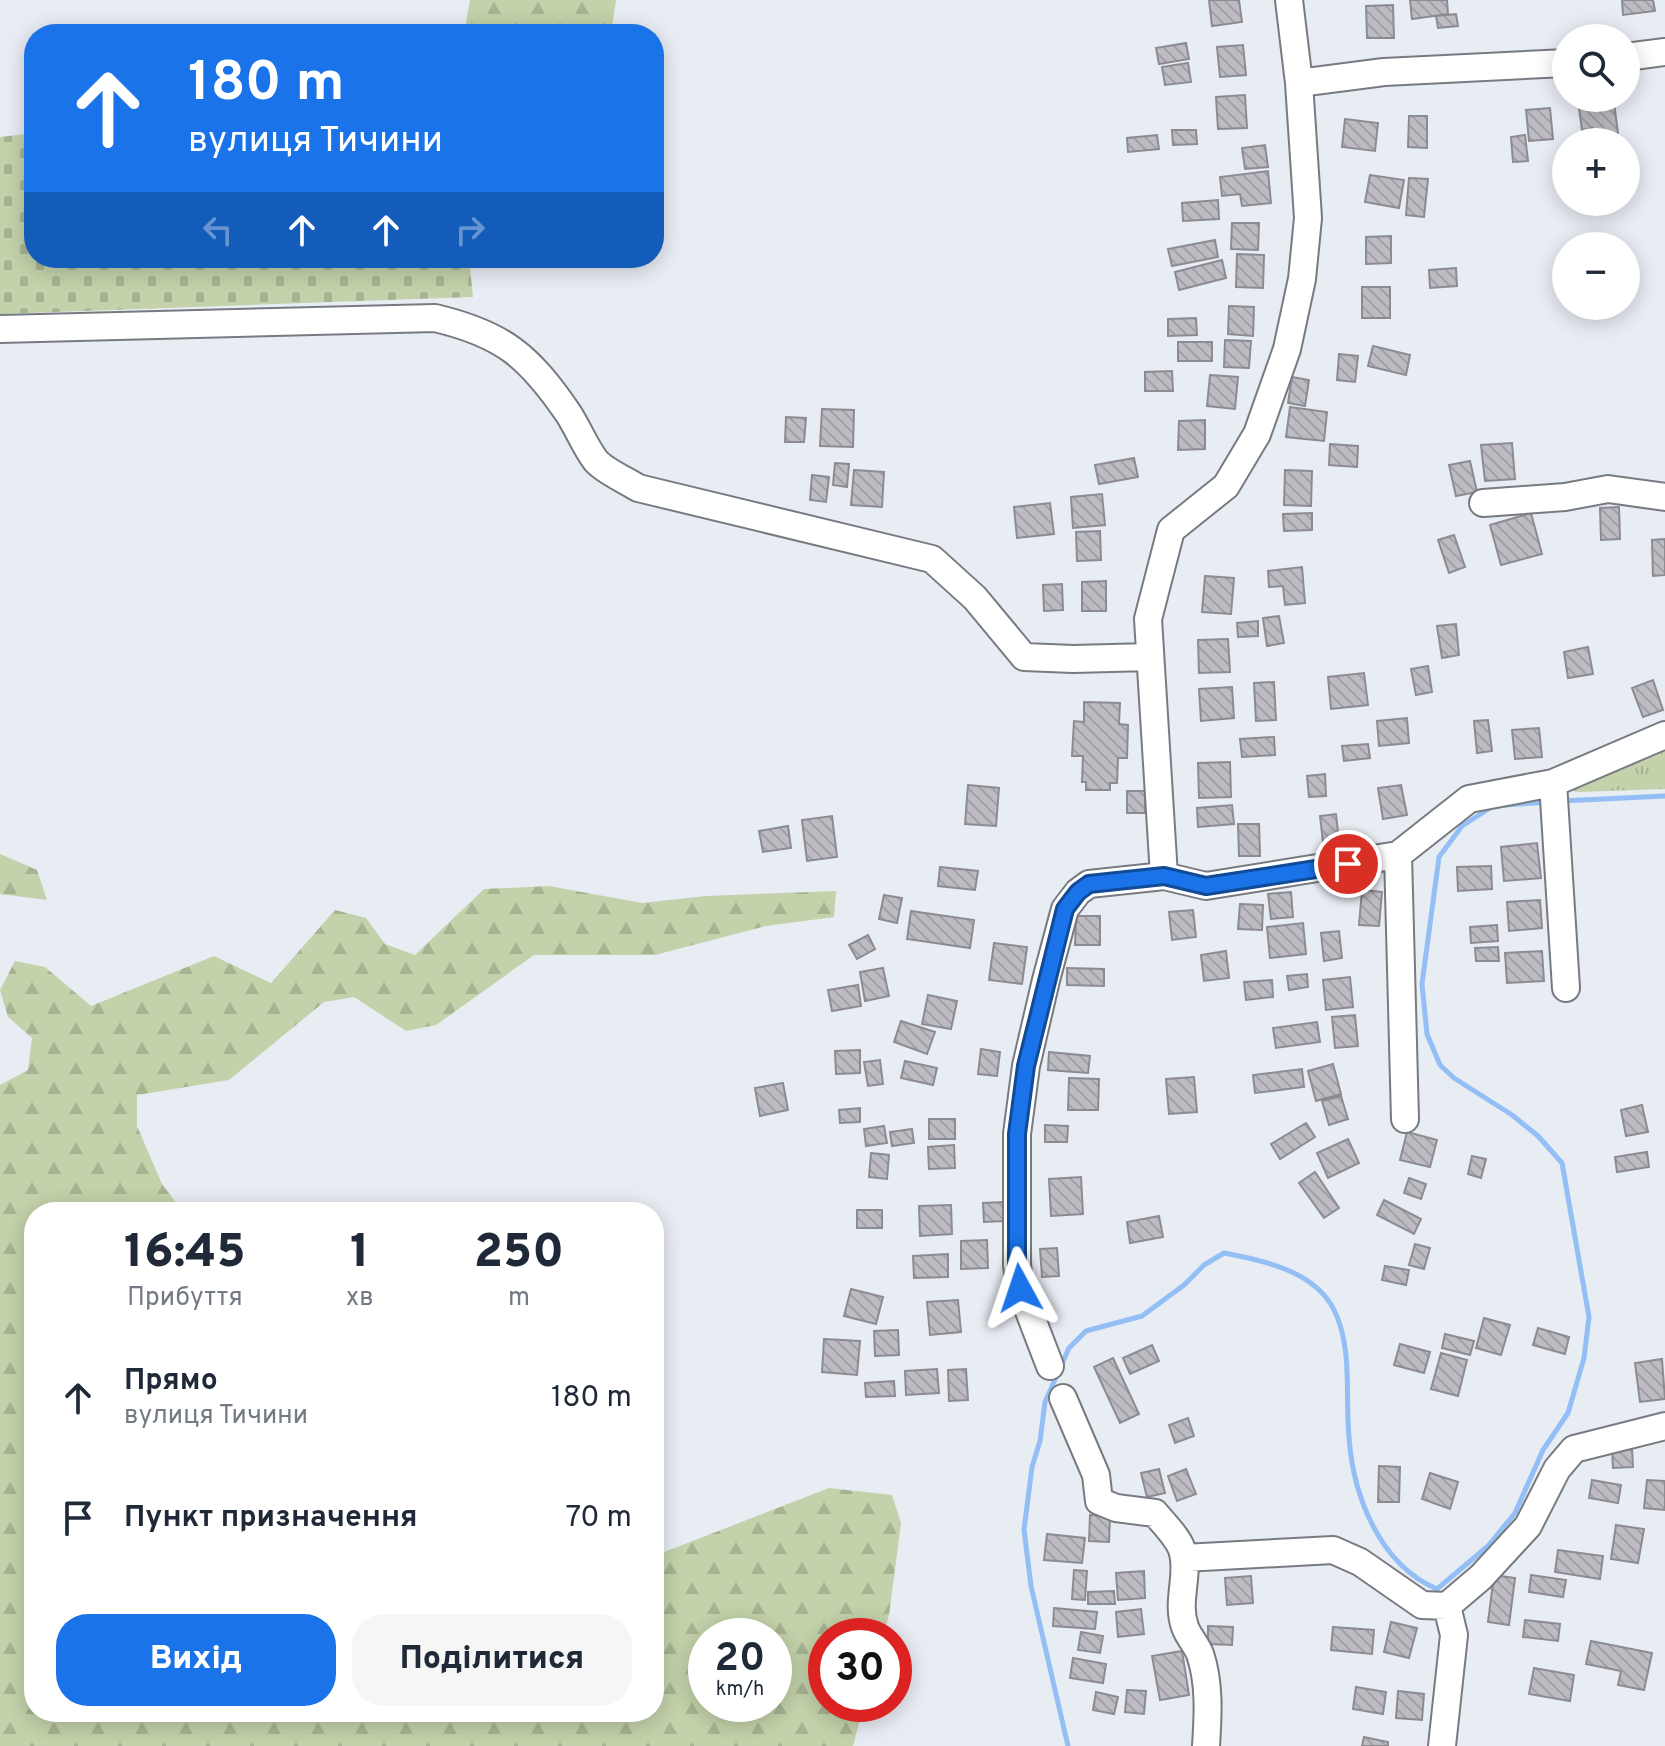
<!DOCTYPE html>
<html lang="uk">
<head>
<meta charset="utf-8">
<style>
  :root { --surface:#fff; --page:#f6f6f7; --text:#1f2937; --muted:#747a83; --accent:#1a73e8 }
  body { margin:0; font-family:Overpass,sans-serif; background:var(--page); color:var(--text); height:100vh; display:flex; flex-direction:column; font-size:30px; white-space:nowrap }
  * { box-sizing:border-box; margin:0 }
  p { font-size:26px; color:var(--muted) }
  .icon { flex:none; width:44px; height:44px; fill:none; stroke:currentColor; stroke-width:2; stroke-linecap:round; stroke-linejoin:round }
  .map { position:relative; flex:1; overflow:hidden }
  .drawer { position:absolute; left:24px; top:1202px; width:640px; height:520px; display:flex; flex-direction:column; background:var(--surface); border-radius:32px; box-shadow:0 4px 20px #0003 }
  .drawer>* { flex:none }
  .top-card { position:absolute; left:24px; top:24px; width:640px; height:244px; border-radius:32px; box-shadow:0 4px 20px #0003; background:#1a73e8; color:#fff; overflow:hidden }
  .buttons { position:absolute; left:1552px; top:24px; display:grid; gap:16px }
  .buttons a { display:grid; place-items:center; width:88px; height:88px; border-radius:50%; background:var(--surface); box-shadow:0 4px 20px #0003; font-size:40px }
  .speed { position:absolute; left:688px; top:1618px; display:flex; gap:16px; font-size:40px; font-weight:700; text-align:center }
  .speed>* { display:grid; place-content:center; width:104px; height:104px; border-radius:50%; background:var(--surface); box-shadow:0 4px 20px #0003; line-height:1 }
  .speed small { font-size:20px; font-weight:400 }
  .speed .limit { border:12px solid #d22; background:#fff; color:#111 }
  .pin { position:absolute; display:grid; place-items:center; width:68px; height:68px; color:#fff; margin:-34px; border:4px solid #fff; border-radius:50%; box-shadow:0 2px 8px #0007 }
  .me { position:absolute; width:88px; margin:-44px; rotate:355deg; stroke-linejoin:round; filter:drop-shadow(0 0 6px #0008) }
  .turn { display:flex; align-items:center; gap:28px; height:168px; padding:0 32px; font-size:36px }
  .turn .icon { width:104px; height:104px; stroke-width:2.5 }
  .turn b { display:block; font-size:56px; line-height:68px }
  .lanes { display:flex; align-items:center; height:76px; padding:0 32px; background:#0003; justify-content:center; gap:40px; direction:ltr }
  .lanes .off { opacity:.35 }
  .eta { display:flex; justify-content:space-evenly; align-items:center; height:136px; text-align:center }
  .eta b { font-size:48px; font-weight:800; line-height:56px }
  .action { display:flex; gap:16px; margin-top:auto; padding:16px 32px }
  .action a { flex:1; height:92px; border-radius:32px; background:var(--accent); color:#fff; font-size:32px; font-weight:800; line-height:92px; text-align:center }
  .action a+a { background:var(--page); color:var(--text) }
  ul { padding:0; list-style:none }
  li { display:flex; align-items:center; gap:24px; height:120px; padding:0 32px }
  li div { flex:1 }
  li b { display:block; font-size:30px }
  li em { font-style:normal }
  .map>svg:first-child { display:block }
</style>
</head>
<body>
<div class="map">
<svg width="1665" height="1746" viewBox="0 0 1665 1746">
  <defs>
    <pattern id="grass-tufts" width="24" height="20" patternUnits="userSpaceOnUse" patternTransform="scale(2)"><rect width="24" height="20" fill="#c3d2aa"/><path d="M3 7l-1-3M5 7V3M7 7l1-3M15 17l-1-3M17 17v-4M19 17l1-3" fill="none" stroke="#a7b492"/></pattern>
    <pattern id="forest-firs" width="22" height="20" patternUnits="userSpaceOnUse" patternTransform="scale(2)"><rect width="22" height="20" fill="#c3d2aa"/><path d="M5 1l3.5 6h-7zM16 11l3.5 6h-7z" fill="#a7b492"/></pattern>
    <pattern id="cemetery-stones" width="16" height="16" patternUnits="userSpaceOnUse" patternTransform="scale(2)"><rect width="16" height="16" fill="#c3d2aa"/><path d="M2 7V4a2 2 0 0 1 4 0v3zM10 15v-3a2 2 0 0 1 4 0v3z" fill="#a7b492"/></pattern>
    <pattern id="building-back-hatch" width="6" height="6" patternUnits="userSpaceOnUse" patternTransform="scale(2)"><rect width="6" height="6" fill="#bebcc3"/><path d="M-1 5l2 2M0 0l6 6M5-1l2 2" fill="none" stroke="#a2a1a7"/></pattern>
  </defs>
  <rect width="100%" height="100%" fill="#e8ecf3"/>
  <path fill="url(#grass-tufts)" d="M1665,745V789L1578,792L1568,789Z"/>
  <path fill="url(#forest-firs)" fill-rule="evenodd" d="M470,0H616L611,34H464Z
    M0,854L37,870L47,900L0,894Z
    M549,886L642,903L706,896L836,891L834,917L766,926L655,955H534L436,1025L406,1031L354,997L324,1002L229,1080L137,1095V1126L162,1184L183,1212H34V1712H654V1556L829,1488L892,1495L901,1523L889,1615L883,1636H826V1704H864L853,1746H0V1085L28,1070L32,1038L8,1017L0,990L15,961L45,967L91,1006L214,956L271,983L335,910L366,918L385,944L415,955L484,889ZM706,1636H774V1704H706Z"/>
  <path fill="url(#cemetery-stones)" d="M34,133V258H469L473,297L0,314V137Z"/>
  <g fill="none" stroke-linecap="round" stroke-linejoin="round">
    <path stroke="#94bef6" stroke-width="5" d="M1561,801L1665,796
      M1068,1746L1031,1586L1024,1530L1032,1467L1040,1441L1045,1402L1069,1348L1086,1331L1142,1316L1184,1285L1204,1265L1224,1253C1262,1260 1315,1271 1334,1310C1353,1347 1345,1398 1349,1437C1353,1496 1380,1565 1437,1589L1488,1546L1515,1513L1543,1450L1568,1413L1584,1358L1589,1317L1562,1163L1538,1136L1512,1115L1454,1078L1440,1065L1427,1034L1422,984L1439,857L1462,826L1493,806L1547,802"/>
  </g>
  <path fill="url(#building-back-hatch)" stroke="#8d8b92" stroke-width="2" d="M1209,0H1239L1242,22L1212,26Z
    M1410,0H1447L1448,14L1412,19Z
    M1622,0H1653L1655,11L1623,15Z
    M1393,5L1394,38H1367L1366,6Z
    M1456,14L1458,26L1438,28L1436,16Z
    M1186,43L1189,59L1159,64L1156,48Z
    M1243,45L1246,75L1220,77L1217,47Z
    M1188,63L1191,82L1165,85L1162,67Z
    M1245,95L1247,128L1218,129L1216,97Z
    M1614,103L1618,133L1595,137L1593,128L1582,130L1579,108Z
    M1550,108L1553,139L1529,141L1526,110Z
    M1409,116H1427V148L1408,147Z
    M1345,119L1378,123L1375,151L1342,147Z
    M1172,130H1196L1197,144L1173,145Z
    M1157,135L1159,149L1128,152L1127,138Z
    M1525,135L1528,161L1513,162L1511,137Z
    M1265,145L1268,167L1245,169L1242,148Z
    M1268,171L1271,203L1242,206L1240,194L1222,196L1220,177Z
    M1370,175L1404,180L1399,208L1365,202Z
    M1409,178L1428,179L1424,217L1406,215Z
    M1218,200L1219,219L1183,221L1182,203Z
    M1232,223H1259L1258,250L1231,249Z
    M1391,236V263L1366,264V237Z
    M1215,240L1218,257L1172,266L1168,249Z
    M1237,254L1264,255L1263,288L1236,287Z
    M1222,260L1226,278L1179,290L1175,272Z
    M1456,268L1457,286L1430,288L1429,270Z
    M1362,287H1390V318H1362Z
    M1229,306L1254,307L1253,336L1228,334Z
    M1196,318L1197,335L1168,336V319Z
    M1225,340L1251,341L1249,368L1224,367Z
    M1178,342H1212V361H1178Z
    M1373,346L1410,355L1406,375L1368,366Z
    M1339,354L1358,356L1355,382L1337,380Z
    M1172,371L1173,391H1145V372Z
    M1210,375L1238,377L1235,409L1207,406Z
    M1292,377L1309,380L1305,406L1288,403Z
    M1290,407L1327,412L1324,441L1286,437Z
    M822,409L854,410L853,447L820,446Z
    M786,417L806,418L804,442H785Z
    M1205,420V449L1178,450L1179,421Z
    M1512,443L1515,479L1485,481L1481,445Z
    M1330,444L1358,446L1357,467L1329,465Z
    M1134,458L1138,477L1099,484L1095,465Z
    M1470,461L1477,492L1456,496L1449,465Z
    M835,463L849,464L847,487L833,485Z
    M854,470L884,472L882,507L851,505Z
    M1285,470L1312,471L1311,506L1284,505Z
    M812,475L829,477L826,502L810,500Z
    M1102,494L1105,525L1073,528L1071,497Z
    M1050,503L1054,534L1017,538L1014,507Z
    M1619,507L1620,539L1601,540L1600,508Z
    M1312,513V530L1284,531L1283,514Z
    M1531,513L1542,554L1501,565L1490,525Z
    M1100,531L1101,560L1077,561L1076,532Z
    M1454,535L1465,567L1449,573L1438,540Z
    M1665,539V575L1653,576L1652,540Z
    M1302,567L1305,603L1285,605L1283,586L1269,587L1268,571Z
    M1205,576L1234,578L1231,614L1202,612Z
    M1106,581V611H1082V582Z
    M1062,584L1063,610L1044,611L1043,585Z
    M1279,616L1284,643L1267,646L1263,618Z
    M1258,621V636L1238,637L1237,623Z
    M1456,624L1459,655L1442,658L1437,626Z
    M1228,639L1230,672L1199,673L1198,640Z
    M1588,647L1593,674L1568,678L1564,652Z
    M1428,666L1432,692L1416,695L1411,669Z
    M1364,673L1368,705L1331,709L1328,677Z
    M1653,680L1663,710L1643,717L1632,688Z
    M1274,682L1276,720L1256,721L1254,683Z
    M1232,687L1234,718L1201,721L1199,689Z
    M1084,702L1120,703L1119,724L1128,725L1127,758H1118L1117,783H1110V790H1086V782H1082L1083,756H1072L1074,721L1084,722Z
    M1407,718L1409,743L1379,746L1377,721Z
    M1488,720L1492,751L1477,753L1474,721Z
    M1539,728L1542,757L1515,759L1512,730Z
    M1274,737L1275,755L1242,757L1240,739Z
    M1368,744L1370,758L1344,761L1342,746Z
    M1230,762L1231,797L1199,798L1198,763Z
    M1325,774L1326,796L1309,797L1307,776Z
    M968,785L999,788L996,826L965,824Z
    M1401,785L1407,815L1383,819L1378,788Z
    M1127,791H1145V813H1127Z
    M1232,805L1234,824L1198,827L1197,808Z
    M1336,814L1339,841L1323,842L1320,816Z
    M832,816L837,857L807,861L802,820Z
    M1238,824H1259L1260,856H1239Z
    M788,826L791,848L763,852L759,831Z
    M1537,843L1541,878L1504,881L1501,847Z
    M1491,866L1492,889L1458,891L1457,867Z
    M940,867L978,871L975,890L938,886Z
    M1362,890L1382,892L1379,926L1359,925Z
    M1291,892L1293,917L1271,919L1268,894Z
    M884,895L902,898L897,923L879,919Z
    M1540,900L1542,928L1509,931L1507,902Z
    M1240,904L1263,905L1262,930L1238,929Z
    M1193,910L1196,937L1172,940L1169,912Z
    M911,911L974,920L970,948L907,939Z
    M1076,916H1100V945H1075Z
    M1303,923L1306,954L1270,958L1267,927Z
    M1497,925L1498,941L1471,943L1470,927Z
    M1339,931L1342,958L1324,961L1321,933Z
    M868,935L875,949L857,959L849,945Z
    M994,943L1027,947L1022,984L989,980Z
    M1498,947L1499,961H1476L1475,948Z
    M1226,951L1229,978L1204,981L1201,955Z
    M1542,951L1544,981L1507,983L1505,953Z
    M883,968L889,996L865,1001L860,972Z
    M1067,968L1104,969V986L1067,985Z
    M1307,974L1308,987L1289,990L1287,976Z
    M1350,977L1353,1007L1326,1010L1323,980Z
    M1272,980L1273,997L1246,1000L1244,982Z
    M858,985L861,1006L832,1011L828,990Z
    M928,995L957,1001L951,1029L922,1024Z
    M1355,1015L1358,1046L1335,1048L1332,1017Z
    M901,1021L935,1032L927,1054L894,1042Z
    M1317,1022L1320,1042L1276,1048L1273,1028Z
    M981,1049L1000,1052L997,1076L978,1074Z
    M860,1050V1073L836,1074L835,1051Z
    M1049,1052L1090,1056L1088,1073L1048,1070Z
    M880,1060L883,1084L868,1086L864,1062Z
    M905,1061L937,1068L933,1085L901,1078Z
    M1333,1064L1341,1094L1316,1101L1308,1071Z
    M1302,1069L1304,1087L1255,1093L1253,1075Z
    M1194,1077L1197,1112L1169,1114L1166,1079Z
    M1069,1078L1099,1079L1098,1110H1068Z
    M783,1083L788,1110L760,1116L755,1088Z
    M1341,1096L1348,1119L1329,1125L1322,1101Z
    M1642,1105L1648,1132L1626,1136L1621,1110Z
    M860,1108V1122L840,1123L839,1110Z
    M929,1119H955V1139H929Z
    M1306,1123L1315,1137L1280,1159L1271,1144Z
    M1045,1125L1068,1126L1067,1142H1045Z
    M884,1126L887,1143L866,1146L864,1129Z
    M912,1129L914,1143L892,1146L890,1132Z
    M1407,1132L1437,1140L1430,1167L1400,1160Z
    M1348,1139L1359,1163L1328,1178L1317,1153Z
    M954,1145L955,1168L929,1169L928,1147Z
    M1647,1152L1649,1167L1617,1172L1615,1157Z
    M871,1153L889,1155L887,1179L869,1177Z
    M1472,1156L1486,1159L1481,1178L1468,1174Z
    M1315,1172L1339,1208L1324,1218L1299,1183Z
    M1081,1177L1083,1214L1051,1216L1049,1179Z
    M1409,1178L1426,1184L1421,1199L1404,1193Z
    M1384,1200L1421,1219L1414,1234L1377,1215Z
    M1004,1202L1005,1221L984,1222L983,1203Z
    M951,1205L952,1234L920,1236L919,1206Z
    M857,1210H882V1228H857Z
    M1159,1216L1163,1237L1130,1243L1127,1222Z
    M987,1240L988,1268L961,1269V1241Z
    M1415,1244L1430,1248L1424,1269L1409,1265Z
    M1057,1248L1059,1276L1042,1277L1040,1249Z
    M948,1254V1277L914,1278L913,1256Z
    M1385,1266L1409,1270L1406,1285L1382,1280Z
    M851,1289L883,1297L876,1324L844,1316Z
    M958,1300L961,1332L930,1335L927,1302Z
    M1484,1318L1510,1325L1501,1355L1476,1348Z
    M1538,1328L1569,1337L1565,1354L1533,1345Z
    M898,1330L899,1355L875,1356L874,1331Z
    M1445,1334L1474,1341L1470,1355L1442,1348Z
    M824,1339L860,1341L857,1375L822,1372Z
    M1400,1344L1430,1352L1424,1373L1394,1365Z
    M1152,1345L1159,1361L1130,1374L1123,1358Z
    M1441,1353L1467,1360L1458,1396L1431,1389Z
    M1113,1358L1139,1414L1120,1423L1094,1367Z
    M1662,1359L1665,1399L1640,1402L1635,1363Z
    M937,1369L939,1393L906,1395L905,1371Z
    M966,1369L968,1400L949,1401L948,1370Z
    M894,1381L895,1396L866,1397L865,1383Z
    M1188,1418L1194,1436L1175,1443L1169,1425Z
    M1632,1447L1633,1467L1613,1468L1612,1448Z
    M1379,1466L1400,1467L1399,1502H1378Z
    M1159,1469L1165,1493L1147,1497L1141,1473Z
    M1186,1469L1196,1494L1177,1501L1168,1476Z
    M1430,1473L1458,1482L1450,1509L1422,1499Z
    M1592,1480L1621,1485L1618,1503L1589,1498Z
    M1647,1480L1665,1481V1510L1644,1508Z
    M1090,1515L1110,1516L1109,1542L1089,1541Z
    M1616,1525L1644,1529L1638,1563L1611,1559Z
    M1047,1534L1085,1538L1082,1563L1044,1560Z
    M1558,1550L1603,1556L1600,1579L1555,1572Z
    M1074,1570L1087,1571L1085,1600L1072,1599Z
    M1144,1571L1145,1598L1118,1600L1116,1573Z
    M1494,1575L1515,1578L1509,1625L1488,1622Z
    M1531,1575L1566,1580L1563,1597L1529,1592Z
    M1251,1576L1253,1603L1227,1605L1225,1578Z
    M1114,1591L1115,1604H1088V1592Z
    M1054,1608L1097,1612L1095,1629L1053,1626Z
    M1141,1609L1144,1634L1118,1637L1116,1612Z
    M1525,1620L1560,1624L1558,1641L1523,1637Z
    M1391,1622L1417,1628L1409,1658L1384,1652Z
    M1208,1626L1233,1627L1232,1645L1208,1644Z
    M1333,1627L1374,1630L1372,1654L1331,1650Z
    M1081,1632L1103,1636L1100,1653L1078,1650Z
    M1591,1641L1652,1653L1644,1690L1618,1685L1621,1671L1586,1664Z
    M1182,1651L1189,1695L1160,1700L1152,1656Z
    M1073,1658L1106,1664L1103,1683L1070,1678Z
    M1534,1668L1574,1675L1570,1701L1529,1694Z
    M1356,1687L1386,1692L1383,1714L1353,1709Z
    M1127,1690L1146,1691L1144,1714L1125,1712Z
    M1398,1691L1424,1694L1422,1720L1396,1718Z
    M1096,1692L1118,1697L1114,1714L1093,1710Z
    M1364,1737L1388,1742V1746H1362Z"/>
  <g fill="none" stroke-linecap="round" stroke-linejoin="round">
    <defs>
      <path id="minor" d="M1626,57L1665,52
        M1299,83L1384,72L1566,63
        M0,329L435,318C503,334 529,356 568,413C578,428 585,447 596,461C606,472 626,480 638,488L932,559L975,598L1024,657L1073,659L1150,657
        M1483,503L1565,497L1608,489L1665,497
        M1553,783L1566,988
        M1398,855L1405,1119
        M1164,876L1148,619L1171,530L1226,486L1257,434L1287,349L1302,279L1308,218L1299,83L1289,0
        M1050,1366L1020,1288L1017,1265V1134L1026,1066L1046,980L1065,909L1078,892L1089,884L1164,876L1206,886L1398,855L1469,799L1553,783L1665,735
        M1063,1398L1096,1475L1099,1501L1116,1508L1155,1513C1164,1524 1180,1539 1183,1553C1189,1577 1176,1602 1185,1627C1188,1636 1196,1644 1200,1654C1210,1683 1208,1716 1206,1746
        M1184,1558L1333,1550L1360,1562L1422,1605L1447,1606L1481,1577L1528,1526L1557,1469L1574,1449L1665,1426
        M1442,1746L1454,1635L1447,1606"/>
    </defs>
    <use href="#minor" stroke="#777b81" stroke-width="30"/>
    <use href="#minor" stroke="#fff" stroke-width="26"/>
  </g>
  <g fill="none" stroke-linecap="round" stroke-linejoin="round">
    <defs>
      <path id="route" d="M1020,1288L1017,1265V1134L1026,1066L1065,909L1078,892L1089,884L1164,876L1206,886L1348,864"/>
    </defs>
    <use href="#route" stroke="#114b97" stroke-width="20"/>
    <use href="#route" stroke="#1a73e8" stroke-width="14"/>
  </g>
</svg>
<div class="buttons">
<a><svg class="icon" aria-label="search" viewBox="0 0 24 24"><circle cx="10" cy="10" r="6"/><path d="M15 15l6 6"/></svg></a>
<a>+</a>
<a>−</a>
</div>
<div class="speed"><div>20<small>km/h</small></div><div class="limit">30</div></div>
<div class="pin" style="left:1348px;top:864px;background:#d93025"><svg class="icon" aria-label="arrive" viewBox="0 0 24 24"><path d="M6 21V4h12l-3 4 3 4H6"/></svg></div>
<svg class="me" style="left:1020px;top:1288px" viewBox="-20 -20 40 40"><path d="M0-17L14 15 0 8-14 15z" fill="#1a73e8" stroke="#fff" stroke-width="4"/></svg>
<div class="top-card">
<div class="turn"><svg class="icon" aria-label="ahead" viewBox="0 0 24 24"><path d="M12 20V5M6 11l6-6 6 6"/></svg><div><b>180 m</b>вулиця Тичини</div></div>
<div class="lanes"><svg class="icon off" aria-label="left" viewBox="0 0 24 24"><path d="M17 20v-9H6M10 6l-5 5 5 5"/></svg><svg class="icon" aria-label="ahead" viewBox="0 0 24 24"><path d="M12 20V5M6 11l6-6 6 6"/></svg><svg class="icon" aria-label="ahead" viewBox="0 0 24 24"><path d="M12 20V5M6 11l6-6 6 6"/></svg><svg class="icon off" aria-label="right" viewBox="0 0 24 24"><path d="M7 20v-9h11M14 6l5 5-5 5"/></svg></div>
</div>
<section class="drawer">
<div class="eta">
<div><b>16:45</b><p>Прибуття</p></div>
<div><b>1</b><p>хв</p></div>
<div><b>250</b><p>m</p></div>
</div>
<ul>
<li><svg class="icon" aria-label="ahead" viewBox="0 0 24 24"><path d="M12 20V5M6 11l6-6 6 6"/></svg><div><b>Прямо</b><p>вулиця Тичини</p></div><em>180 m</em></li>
<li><svg class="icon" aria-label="arrive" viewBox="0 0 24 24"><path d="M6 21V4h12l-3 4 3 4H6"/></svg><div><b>Пункт призначення</b></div><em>70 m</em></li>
</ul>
<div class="action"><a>Вихід</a><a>Поділитися</a></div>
</section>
</div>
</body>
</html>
